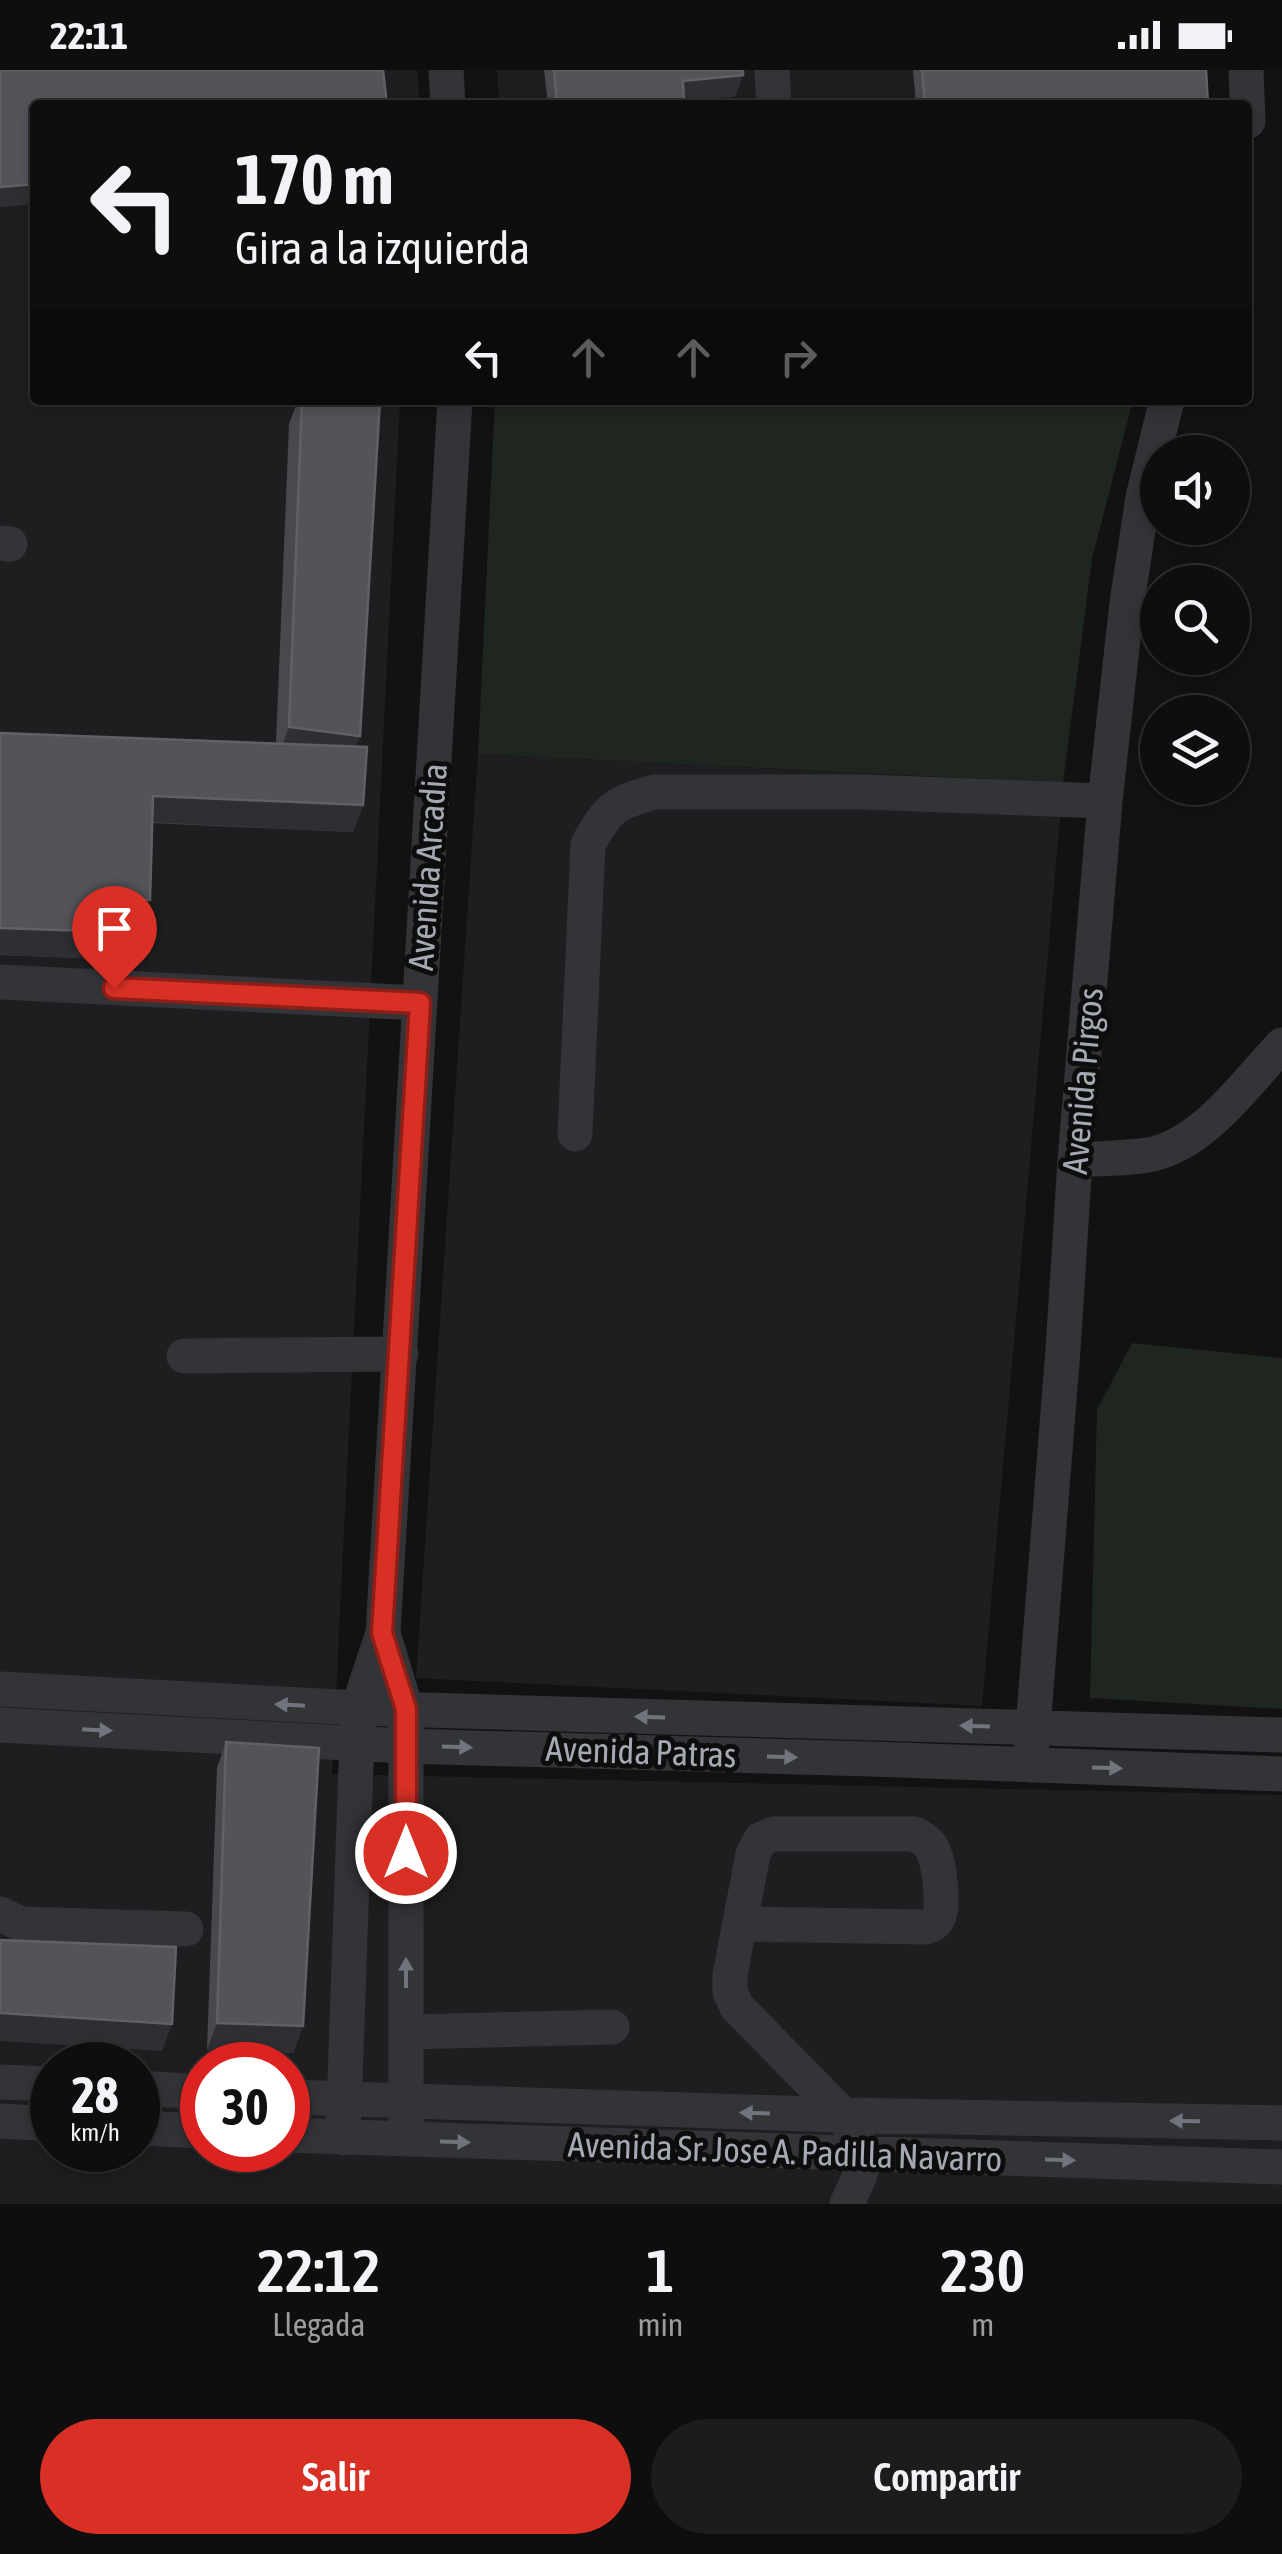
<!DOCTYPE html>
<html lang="es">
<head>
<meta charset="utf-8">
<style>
  :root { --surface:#0e0e0e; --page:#1c1c1c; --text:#f1f3f6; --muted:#9b9c9e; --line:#2e2e2e; --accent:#d93025 }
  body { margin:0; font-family:"Asap Condensed",sans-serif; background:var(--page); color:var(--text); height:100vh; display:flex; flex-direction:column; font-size:38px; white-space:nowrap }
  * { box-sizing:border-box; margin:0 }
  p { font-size:32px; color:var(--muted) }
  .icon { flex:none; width:55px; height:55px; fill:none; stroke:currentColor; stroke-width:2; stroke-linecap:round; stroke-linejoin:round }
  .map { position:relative; height:2134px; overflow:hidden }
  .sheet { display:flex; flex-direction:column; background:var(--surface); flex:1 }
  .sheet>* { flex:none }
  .banner { position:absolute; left:30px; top:30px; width:1222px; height:305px; border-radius:10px; box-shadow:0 5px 15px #0003,0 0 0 2px var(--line); background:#0e0e0e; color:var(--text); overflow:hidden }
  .buttons { position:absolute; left:1140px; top:365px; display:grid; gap:20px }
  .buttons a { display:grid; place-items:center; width:110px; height:110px; border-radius:50%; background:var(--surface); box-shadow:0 5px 15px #0003,0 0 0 2px var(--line); font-size:50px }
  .speed { position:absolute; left:30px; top:1972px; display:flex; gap:20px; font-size:50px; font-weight:700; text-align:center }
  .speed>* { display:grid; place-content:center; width:130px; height:130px; border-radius:50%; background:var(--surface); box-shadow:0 5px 15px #0003,0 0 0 2px var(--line); line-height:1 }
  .speed small { font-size:25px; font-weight:400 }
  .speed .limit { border:15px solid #d22; background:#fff; color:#111 }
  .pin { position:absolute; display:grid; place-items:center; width:85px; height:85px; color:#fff; margin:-102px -42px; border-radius:50% 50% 50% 0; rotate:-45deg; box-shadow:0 0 10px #0007 }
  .pin .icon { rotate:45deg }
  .me { position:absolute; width:110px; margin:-55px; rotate:0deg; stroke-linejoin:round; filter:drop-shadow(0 0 8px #0008) }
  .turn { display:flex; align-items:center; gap:35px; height:210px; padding:0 40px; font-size:45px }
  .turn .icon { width:130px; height:130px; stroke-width:2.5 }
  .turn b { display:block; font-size:70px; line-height:85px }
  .lanes { display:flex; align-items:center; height:95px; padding:0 40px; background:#0003; justify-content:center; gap:50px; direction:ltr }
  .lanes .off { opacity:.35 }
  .eta { display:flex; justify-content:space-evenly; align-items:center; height:170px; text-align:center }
  .eta b { font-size:60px; font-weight:600; line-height:70px }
  .primary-button { display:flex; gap:20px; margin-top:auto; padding:20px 40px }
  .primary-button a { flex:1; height:115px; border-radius:60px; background:var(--accent); color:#fff; font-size:40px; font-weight:600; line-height:115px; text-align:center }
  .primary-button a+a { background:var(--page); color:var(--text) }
  .status { display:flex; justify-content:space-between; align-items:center; height:70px; padding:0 50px; background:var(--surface); direction:ltr }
  .status svg { height:28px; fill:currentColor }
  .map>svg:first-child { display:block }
</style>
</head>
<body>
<div class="status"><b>22:11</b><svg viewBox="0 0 49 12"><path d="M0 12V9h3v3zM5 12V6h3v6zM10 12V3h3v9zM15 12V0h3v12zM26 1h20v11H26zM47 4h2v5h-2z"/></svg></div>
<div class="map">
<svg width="1282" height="2134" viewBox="0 0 1282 2134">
  <rect width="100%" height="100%" fill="#121213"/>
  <path fill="#1e1e20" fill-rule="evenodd" d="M0,0H417L420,35H35V330H400L332,1704L1282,1725V2134H0ZM52,1995H138V2080H52ZM202,1995H288V2080H202Z
    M497,0H1197L1199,35H499Z
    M478,684L1063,713L982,1636L416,1608Z"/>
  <path fill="#1e261f" d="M495,330H1133L1092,489L1063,713L478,684Z
    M1132,1273L1282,1288V1639L1090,1628L1097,1340Z"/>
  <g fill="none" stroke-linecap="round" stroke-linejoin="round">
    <path stroke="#333438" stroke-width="35" d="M446,0L448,35
      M772,0L774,35
      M1246,0L1248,51
      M0,473L10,474
      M0,912L420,933
      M575,1064L588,774C609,737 614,733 655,722H863L1105,731
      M1075,1090C1100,1088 1128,1089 1153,1084C1205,1072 1247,1012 1282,975
      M184,1286L401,1284
      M383,1563L406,1639V2054
      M0,1619L358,1638L1282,1665
      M0,1655L405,1676L872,1689L1282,1704
      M1030,1695L1063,1280L1075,1090L1105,731L1127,533L1143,427L1167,330
      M0,1844L21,1854L186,1859
      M742,1854L925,1857C931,1855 935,1854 938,1848C945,1837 939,1792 933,1781C930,1772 922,1768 914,1764H774L761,1769L753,1784L730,1905V1922L737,1937L843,2045L864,2085L860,2105L847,2134
      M406,1962L612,1957
      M0,2012L52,2014
      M138,2018L202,2022
      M288,2027L843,2045L1282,2053
      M0,2051L52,2054
      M138,2058L202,2061
      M288,2065L1282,2097
      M343,2068L358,1638L383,1563L455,330"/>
  </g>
  <path fill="#48494e" d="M544,0H743V5L735,26L684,31V35H548Z
    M913,0H1206L1208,35H916Z
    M298,330H380L356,676L363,735L353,762L152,753L140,857H118L108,889L0,885V663L276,673L289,354Z
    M226,1672L303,1956L293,1983L207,1980L217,1698Z"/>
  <path fill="#2e2f32" d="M743,5L735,26L676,32L683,11Z
    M35,114V134L0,137V117Z
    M289,657L360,666L346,703L276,694Z
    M153,726L363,735L353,762L144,752Z
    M121,830H150L140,857H112Z
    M0,858L117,862L108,889L0,885Z
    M0,1943L172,1954L162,1981L0,1971Z
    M217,1953L303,1956L293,1983L207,1980Z"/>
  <path fill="#525459" stroke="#5f6167" stroke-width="2.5" d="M0,0H383L387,35H35V114L0,117Z
    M554,0H743V5L683,11L684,35H557Z
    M922,0H1206L1208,35H925Z
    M302,330H380L360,666L289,657Z
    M0,663L367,677L363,735L153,726L150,830H121L117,862L0,858Z
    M226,1672L319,1678L303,1956L217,1953Z
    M0,1870L176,1877L172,1954L0,1943Z"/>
  <defs><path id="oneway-solid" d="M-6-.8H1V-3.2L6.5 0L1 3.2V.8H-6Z" transform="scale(2.5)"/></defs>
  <g fill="#71747c">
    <use href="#oneway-solid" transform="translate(290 1635) rotate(-177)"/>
    <use href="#oneway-solid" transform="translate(650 1647) rotate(-178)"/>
    <use href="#oneway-solid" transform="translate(975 1656) rotate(-178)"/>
    <use href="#oneway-solid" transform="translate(97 1660) rotate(3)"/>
    <use href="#oneway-solid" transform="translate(457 1677) rotate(2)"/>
    <use href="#oneway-solid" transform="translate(782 1687) rotate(2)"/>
    <use href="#oneway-solid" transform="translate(1107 1698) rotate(2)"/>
    <use href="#oneway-solid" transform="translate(406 1903) rotate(-90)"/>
    <use href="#oneway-solid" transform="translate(755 2043) rotate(-178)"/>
    <use href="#oneway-solid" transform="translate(1185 2051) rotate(-179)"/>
    <use href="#oneway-solid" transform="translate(455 2072) rotate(2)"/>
    <use href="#oneway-solid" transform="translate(1060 2090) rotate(2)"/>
  </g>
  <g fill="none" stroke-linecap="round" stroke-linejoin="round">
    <defs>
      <path id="route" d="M114,918L420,933L382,1563L406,1639V1783"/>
    </defs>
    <use href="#route" stroke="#8d1f18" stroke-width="25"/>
    <use href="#route" stroke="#d93025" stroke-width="18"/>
  </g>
  <g text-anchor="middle" stroke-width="10" stroke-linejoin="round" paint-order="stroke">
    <g font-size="35" fill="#a4a9b3" stroke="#0d0d0e">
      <text transform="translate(428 797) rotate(-86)" y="12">Avenida Arcadia</text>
      <text transform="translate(1083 1011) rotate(-85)" y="12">Avenida Pirgos</text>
      <text transform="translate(641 1682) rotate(2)" y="12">Avenida Patras</text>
      <text transform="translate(785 2082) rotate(2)" y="12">Avenida Sr. Jose A. Padilla Navarro</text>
    </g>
  </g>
</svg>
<div class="buttons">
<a><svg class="icon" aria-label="sound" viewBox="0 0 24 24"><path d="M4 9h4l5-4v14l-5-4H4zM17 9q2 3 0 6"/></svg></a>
<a><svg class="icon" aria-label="search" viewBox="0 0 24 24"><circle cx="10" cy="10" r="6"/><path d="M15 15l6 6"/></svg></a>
<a><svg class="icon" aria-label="layers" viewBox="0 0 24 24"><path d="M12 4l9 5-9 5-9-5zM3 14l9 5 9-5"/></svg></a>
</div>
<div class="speed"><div>28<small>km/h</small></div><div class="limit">30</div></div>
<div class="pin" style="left:114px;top:918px;background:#d93025"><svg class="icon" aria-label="arrive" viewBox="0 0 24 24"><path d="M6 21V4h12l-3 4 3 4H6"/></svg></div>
<svg class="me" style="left:406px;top:1783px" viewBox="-20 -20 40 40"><circle r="17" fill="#d93025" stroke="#fff" stroke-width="3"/><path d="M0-11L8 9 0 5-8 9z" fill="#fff"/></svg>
<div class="banner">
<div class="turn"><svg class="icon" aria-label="left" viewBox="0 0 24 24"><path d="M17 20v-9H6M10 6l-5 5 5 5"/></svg><div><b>170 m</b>Gira a la izquierda</div></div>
<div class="lanes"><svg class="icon" aria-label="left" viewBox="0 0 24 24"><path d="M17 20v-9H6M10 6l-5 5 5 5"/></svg><svg class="icon off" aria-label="ahead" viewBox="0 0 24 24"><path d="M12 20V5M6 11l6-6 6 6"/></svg><svg class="icon off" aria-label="ahead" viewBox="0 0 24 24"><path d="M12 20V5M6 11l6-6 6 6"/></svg><svg class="icon off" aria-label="right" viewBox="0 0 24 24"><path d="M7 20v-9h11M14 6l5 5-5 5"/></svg></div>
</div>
</div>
<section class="sheet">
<div class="eta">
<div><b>22:12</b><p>Llegada</p></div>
<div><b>1</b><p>min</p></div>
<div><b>230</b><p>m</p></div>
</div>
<div class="primary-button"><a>Salir</a><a>Compartir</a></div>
</section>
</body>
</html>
